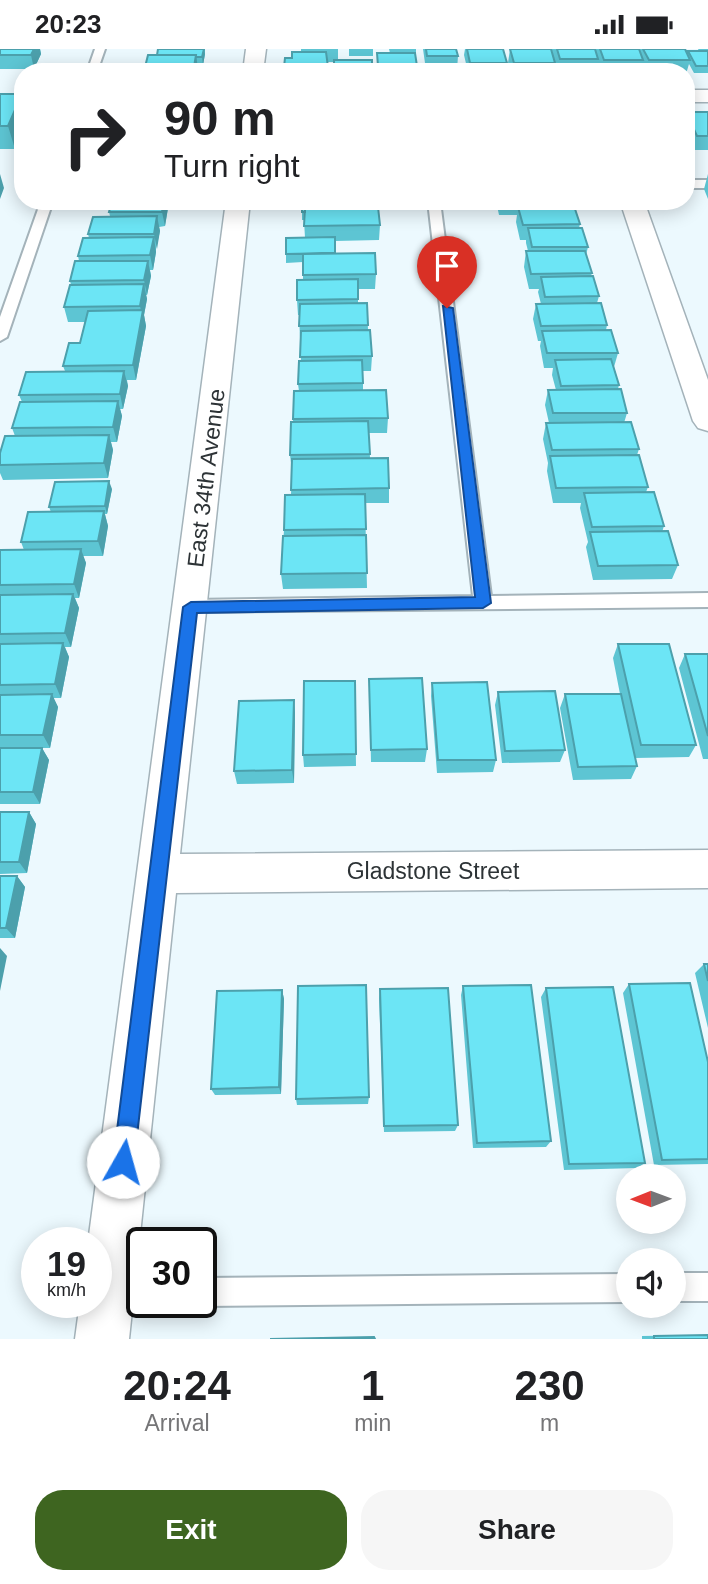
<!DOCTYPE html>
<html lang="en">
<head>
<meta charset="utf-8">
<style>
  :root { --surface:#fff; --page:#f6f6f6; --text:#202124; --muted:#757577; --accent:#3e6520 }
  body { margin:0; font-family:Arial,sans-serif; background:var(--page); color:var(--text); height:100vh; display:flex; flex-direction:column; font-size:26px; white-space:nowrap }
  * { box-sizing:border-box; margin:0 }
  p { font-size:23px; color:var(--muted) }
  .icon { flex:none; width:38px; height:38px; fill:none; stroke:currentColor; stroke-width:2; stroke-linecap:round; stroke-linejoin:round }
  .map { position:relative; height:1290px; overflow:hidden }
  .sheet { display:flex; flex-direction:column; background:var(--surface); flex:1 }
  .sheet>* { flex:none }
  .hud { position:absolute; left:14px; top:14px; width:681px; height:147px; border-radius:28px; box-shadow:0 4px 18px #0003; background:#fff; color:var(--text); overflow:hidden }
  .needle { width:46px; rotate:269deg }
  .fabs { position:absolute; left:616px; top:1115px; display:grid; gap:14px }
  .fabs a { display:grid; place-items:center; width:70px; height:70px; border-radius:50%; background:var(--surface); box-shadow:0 4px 18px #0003; font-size:35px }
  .speed { position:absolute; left:21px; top:1178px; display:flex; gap:14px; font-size:35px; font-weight:700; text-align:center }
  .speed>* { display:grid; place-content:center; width:91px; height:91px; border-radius:50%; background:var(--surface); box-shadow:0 4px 18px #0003; line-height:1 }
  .speed small { font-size:18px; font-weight:400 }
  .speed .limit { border:4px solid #111; border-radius:10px; background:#fff; color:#111 }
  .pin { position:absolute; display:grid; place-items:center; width:60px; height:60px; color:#fff; margin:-72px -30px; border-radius:50% 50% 50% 0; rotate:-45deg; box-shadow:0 0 7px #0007 }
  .pin .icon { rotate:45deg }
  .me { position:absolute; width:77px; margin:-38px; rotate:7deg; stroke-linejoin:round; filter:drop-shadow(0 0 5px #0008) }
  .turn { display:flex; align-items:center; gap:24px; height:147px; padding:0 35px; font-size:32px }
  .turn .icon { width:91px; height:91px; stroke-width:2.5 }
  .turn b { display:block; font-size:49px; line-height:60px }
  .eta { display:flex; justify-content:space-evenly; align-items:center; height:119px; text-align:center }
  .eta b { font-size:42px; font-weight:600; line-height:49px }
  .primary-button { display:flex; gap:14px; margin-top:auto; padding:14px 35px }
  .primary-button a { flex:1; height:80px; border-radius:28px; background:var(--accent); color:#fff; font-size:28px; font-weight:600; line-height:80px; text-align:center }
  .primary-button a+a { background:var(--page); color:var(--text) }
  .status { display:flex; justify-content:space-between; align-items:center; height:49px; padding:0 35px; background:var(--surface); direction:ltr }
  .status svg { height:19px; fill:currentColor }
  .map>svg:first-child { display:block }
</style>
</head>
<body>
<div class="status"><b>20:23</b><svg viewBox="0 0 49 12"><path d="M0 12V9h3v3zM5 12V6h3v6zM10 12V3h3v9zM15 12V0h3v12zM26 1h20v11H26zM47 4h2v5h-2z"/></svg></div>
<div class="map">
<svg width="708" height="1290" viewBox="0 0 708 1290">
  <rect width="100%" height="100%" fill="#ecf9fe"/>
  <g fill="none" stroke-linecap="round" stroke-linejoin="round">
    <defs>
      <path id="lane" d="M95,0H105L97,23H87Z
        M686,131H708V139H686Z
        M41,152H53L7,288L0,292V268Z
        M428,152H440L491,547L708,544V558L185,563L182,558L185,553L191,551L473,547Z
        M674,1224H708V1252H674Z
        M628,1225V1253L201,1257L192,1253H201V1229Z
        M108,1230H142V1253L152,1254C136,1260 114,1260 98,1254V1234Z"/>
      <path id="street" d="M246,0H266L263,23H243Z
        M686,41H708V53H686Z
        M226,152H250L180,805L708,801V839L176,844L129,1290H75L80,1253H96V1194H88Z
        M620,152H644L708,331V382L698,379L693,372Z"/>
    </defs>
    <use href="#lane" stroke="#a4b3ba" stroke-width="4"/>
    <use href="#street" stroke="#a4b3ba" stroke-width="3"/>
    <use href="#lane" fill="#fff" fill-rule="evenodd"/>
    <use href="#street" fill="#fff" fill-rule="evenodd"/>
  </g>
  <path fill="#5dc5d3" d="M0,0H40L41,5L34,20H0Z
    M158,0H205V5L203,16H197V23H145V18L157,6Z
    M301,0H338V11H372V23H334V13H327L328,23H284V18L292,9L301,3Z
    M349,0H373V7H349Z
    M389,0H416V23H377V4H390Z
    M423,0H456L458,7L457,21H426Z
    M465,0H503L507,14L506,23H468L464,6Z
    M510,0H685L687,6L688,2H699L698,0H708V24H694L689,15L686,25V23H644L642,17L641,23H601L597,14L596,23H558L555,14L554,23H511L508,14Z
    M0,45H22L23,81L15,100H0Z
    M686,63H708V101H693L688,92L686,99Z
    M708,125V150L704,140Z
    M112,152H175L174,154H167L168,159L165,177L159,178L160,182L156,200V203L153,221H150L151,227L147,246H146L147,250L144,266L146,277L136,331H127L128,337L123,360H120L122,367L117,393H111L113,401L108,429L3,431L0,424V404L15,387L12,379L22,353L19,346L65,322L63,317L80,294L85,273H68L64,258L71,236L70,232L79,212L78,207L89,189L88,185L110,167L109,163Z
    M302,152L359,158L380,176L379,191L335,192V204L376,225L375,240H358V254H367L368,281L372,307L371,322H363V341L388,369L387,384H369L370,409L389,439V454H365L367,539L283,540L281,525L284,481L291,445L292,421L290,406L293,373L294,342H299L298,335L301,312L299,266H298L297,251L303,231V213L286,214V205L305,189L304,171H302Z
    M496,152H570L569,157L580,175L579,179L588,198L586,206L592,224L591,227L599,247L597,254L607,276L606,281L618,304L614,318L619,336L618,340L627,364L624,374L639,400L637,406L648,438L646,443L664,477L662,483L678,516L672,530L593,531L586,498L588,493L580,459L581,454H553L547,422L548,414L543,390L546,374H549L545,356L548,341H556L552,326L553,319H544L540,297L541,292H538L533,270L536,255H541L538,243L539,240H529L524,218L526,202H528L526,194V191H520L516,173L517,166H499Z
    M112,440L107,465H105L108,477L103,507H83L86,514L79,549H75L79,559L71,598H65L69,608L61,649H53L58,658L50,699H42L49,711L40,755H0V501H24L21,493L51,463L49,458Z
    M618,595L696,696L689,708L635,709L637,717L631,730L573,731L560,659L565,645H620L613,609Z
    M685,605H708V710H703L679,619Z
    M369,630L427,700L425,713H371Z
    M355,632L356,717L304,718L303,706Z
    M432,634L496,711L493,723L437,724L431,647Z
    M498,643L565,701L560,713L502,714L495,656Z
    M294,651L295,664L294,734L237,735L234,722Z
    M0,763H29L36,775L27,824L0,825Z
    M0,827H17L25,838L15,889H0Z
    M704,915H708V979L695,924Z
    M629,935L708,1013V1115L654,1116L623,944Z
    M463,937L551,1092L546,1098L473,1099L461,946Z
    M546,939L645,1114L637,1119L564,1121L541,948Z
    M380,940L458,1076L455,1082L384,1083L379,949Z
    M282,941L284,950L281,1045L215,1046L211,1040Z
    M369,1048L368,1055L297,1056L296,1050Z
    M708,1286V1290H642V1287Z"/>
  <path fill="#4ca0ac" d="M34,0H40L41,5L34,20L31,6Z
    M204,0L205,5L203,16L202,8Z
    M196,6L198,19L197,23H194V18Z
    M22,45L23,81L15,100L8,77Z
    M0,125L4,139L0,150Z
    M164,152H167L168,159L165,177L162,163Z
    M157,167L160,182L157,200L154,185Z
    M154,188L156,203L153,221L150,206Z
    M148,212L151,227L147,246L144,231Z
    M144,235L147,250L144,266L146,277L136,331L133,316L142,267L140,257Z
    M124,322L128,337L123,360L120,345Z
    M118,352L122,367L117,393L113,378Z
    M109,386L113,401L108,429L104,414Z
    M109,432L112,440L107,465L105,457Z
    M104,462L108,477L103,507L98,492Z
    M81,500L86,514L79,549L74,535Z
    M73,545L79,559L71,598L65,584Z
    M63,594L69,608L61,649L55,635Z
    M52,645L58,658L50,699L43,686Z
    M294,651L295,664L294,734L292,721Z
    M42,699L49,711L40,755L33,743Z
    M29,763L36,775L27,824L19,813Z
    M17,827L25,838L15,889L6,879Z
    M0,899L7,907L0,942Z
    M282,941L284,950L281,1045L279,1038Z"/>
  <path fill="#6ce5f5" stroke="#4ca0ac" stroke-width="2" d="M0,0H34L31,6H0Z
    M158,0H204L202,8H196V6H157Z
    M426,0H456L458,7H427Z
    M467,0H503L507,14H470Z
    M510,0H551L555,14H514Z
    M557,0H595L598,10H560Z
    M600,0H639L643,11H604Z
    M643,0H685L690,11H649Z
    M688,2H708V17H696Z
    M292,3H326L328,18H284L285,9H292Z
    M377,4H415L417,17H378Z
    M148,6H196L194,18H145Z
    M334,11H372V22H334Z
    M0,45H22L8,77H0Z
    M686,63H708V87H697Z
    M112,152H164L162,163H109Z
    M302,152H359V158L305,159V163H302Z
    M574,157L580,175L523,176L518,158Z
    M378,158L380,176L304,177L305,159Z
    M157,167L154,185H88L93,168Z
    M528,179H582L588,198H532Z
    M154,188L150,206L78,207L83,189Z
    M335,188V204L286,205V189Z
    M526,202H585L592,224L531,225Z
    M375,204L376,225L303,226V205Z
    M75,212H148L144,231L70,232Z
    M593,227L599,247L545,248L541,228Z
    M358,230V250L297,251V231Z
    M144,235L140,257L64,258L70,236Z
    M367,254L368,276L299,277L300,255Z
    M601,254L607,276L541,277L536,255Z
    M143,261L133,316L63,317L69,294H80L88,262Z
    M370,281L372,307L300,308L301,282Z
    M611,281L618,304H547L542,282Z
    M611,310L619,336L561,337L555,311Z
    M362,311L363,334L298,335L299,312Z
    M124,322L120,345L19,346L26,323Z
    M621,340L627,364H553L548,341Z
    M386,341L388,369L293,370L294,342Z
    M118,352L113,378L12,379L20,353Z
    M368,372L370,405L290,406L291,373Z
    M631,373L639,400L552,401L546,374Z
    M109,386L104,414L0,416V404L5,387Z
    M639,406L648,438L556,439L550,407Z
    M388,409L389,439L291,441L292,410Z
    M109,432L105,457L49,458L55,433Z
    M654,443L664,477L592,478L584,444Z
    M365,445L366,480L284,481L285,446Z
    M104,462L98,492L21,493L28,463Z
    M668,482L678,516L598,517L590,483Z
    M366,486L367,524L281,525L283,487Z
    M81,500L74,535L0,536V501Z
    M73,545L65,584L0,585V546Z
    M63,594L55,635L0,636V595Z
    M618,595H669L696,696H641Z
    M685,605H708V687Z
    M422,629L427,700L371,701L369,630Z
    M304,632H355L356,705L303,706Z
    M487,633L496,711H438L432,634Z
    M555,642L565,701L505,702L498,643Z
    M52,645L43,686H0V646Z
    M565,645H621L637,717L578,718Z
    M294,651L292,721L234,722L239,652Z
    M0,699H42L33,743H0Z
    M0,763H29L19,813H0Z
    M0,827H17L6,879H0Z
    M704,915H708V932Z
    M690,934L708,1013V1110L662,1111L629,935Z
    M366,936L369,1048L296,1050L298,937Z
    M531,936L551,1092L477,1094L463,937Z
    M613,938L645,1114L569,1115L546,939Z
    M448,939L458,1076L384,1077L380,940Z
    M282,941L279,1038L211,1040L217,942Z
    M708,1286V1290H654V1287Z
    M374,1288L375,1290H270Z"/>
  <path fill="#1a73e8" stroke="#114b97" stroke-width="2" d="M443,257L453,259L491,554L483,559L197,564L134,1113L131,1121L123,1124L116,1121L113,1113L183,558L191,553L475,548Z"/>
  <g text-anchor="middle" stroke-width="5" stroke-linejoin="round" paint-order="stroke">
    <g font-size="23" fill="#2d3336" stroke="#fff">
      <text transform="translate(206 429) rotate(-83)" y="8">East 34th Avenue</text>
      <text x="433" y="830">Gladstone Street</text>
    </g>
  </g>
</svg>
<div class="fabs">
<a><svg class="needle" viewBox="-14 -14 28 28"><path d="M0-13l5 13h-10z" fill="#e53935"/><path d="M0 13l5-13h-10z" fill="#757577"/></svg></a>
<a><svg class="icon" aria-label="sound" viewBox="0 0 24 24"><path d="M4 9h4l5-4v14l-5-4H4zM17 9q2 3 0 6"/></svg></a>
</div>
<div class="speed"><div>19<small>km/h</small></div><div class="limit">30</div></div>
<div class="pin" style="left:447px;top:259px;background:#d93025"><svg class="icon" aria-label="arrive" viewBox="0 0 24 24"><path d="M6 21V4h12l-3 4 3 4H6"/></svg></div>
<svg class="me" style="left:123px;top:1113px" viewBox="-20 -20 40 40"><circle r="19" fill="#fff"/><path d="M0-13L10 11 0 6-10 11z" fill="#1a73e8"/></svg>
<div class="hud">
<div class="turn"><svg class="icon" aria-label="right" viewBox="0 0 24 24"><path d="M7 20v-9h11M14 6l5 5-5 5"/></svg><div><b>90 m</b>Turn right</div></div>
</div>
</div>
<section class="sheet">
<div class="eta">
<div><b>20:24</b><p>Arrival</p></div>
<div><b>1</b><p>min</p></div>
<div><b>230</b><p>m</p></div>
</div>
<div class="primary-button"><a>Exit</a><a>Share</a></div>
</section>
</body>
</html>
